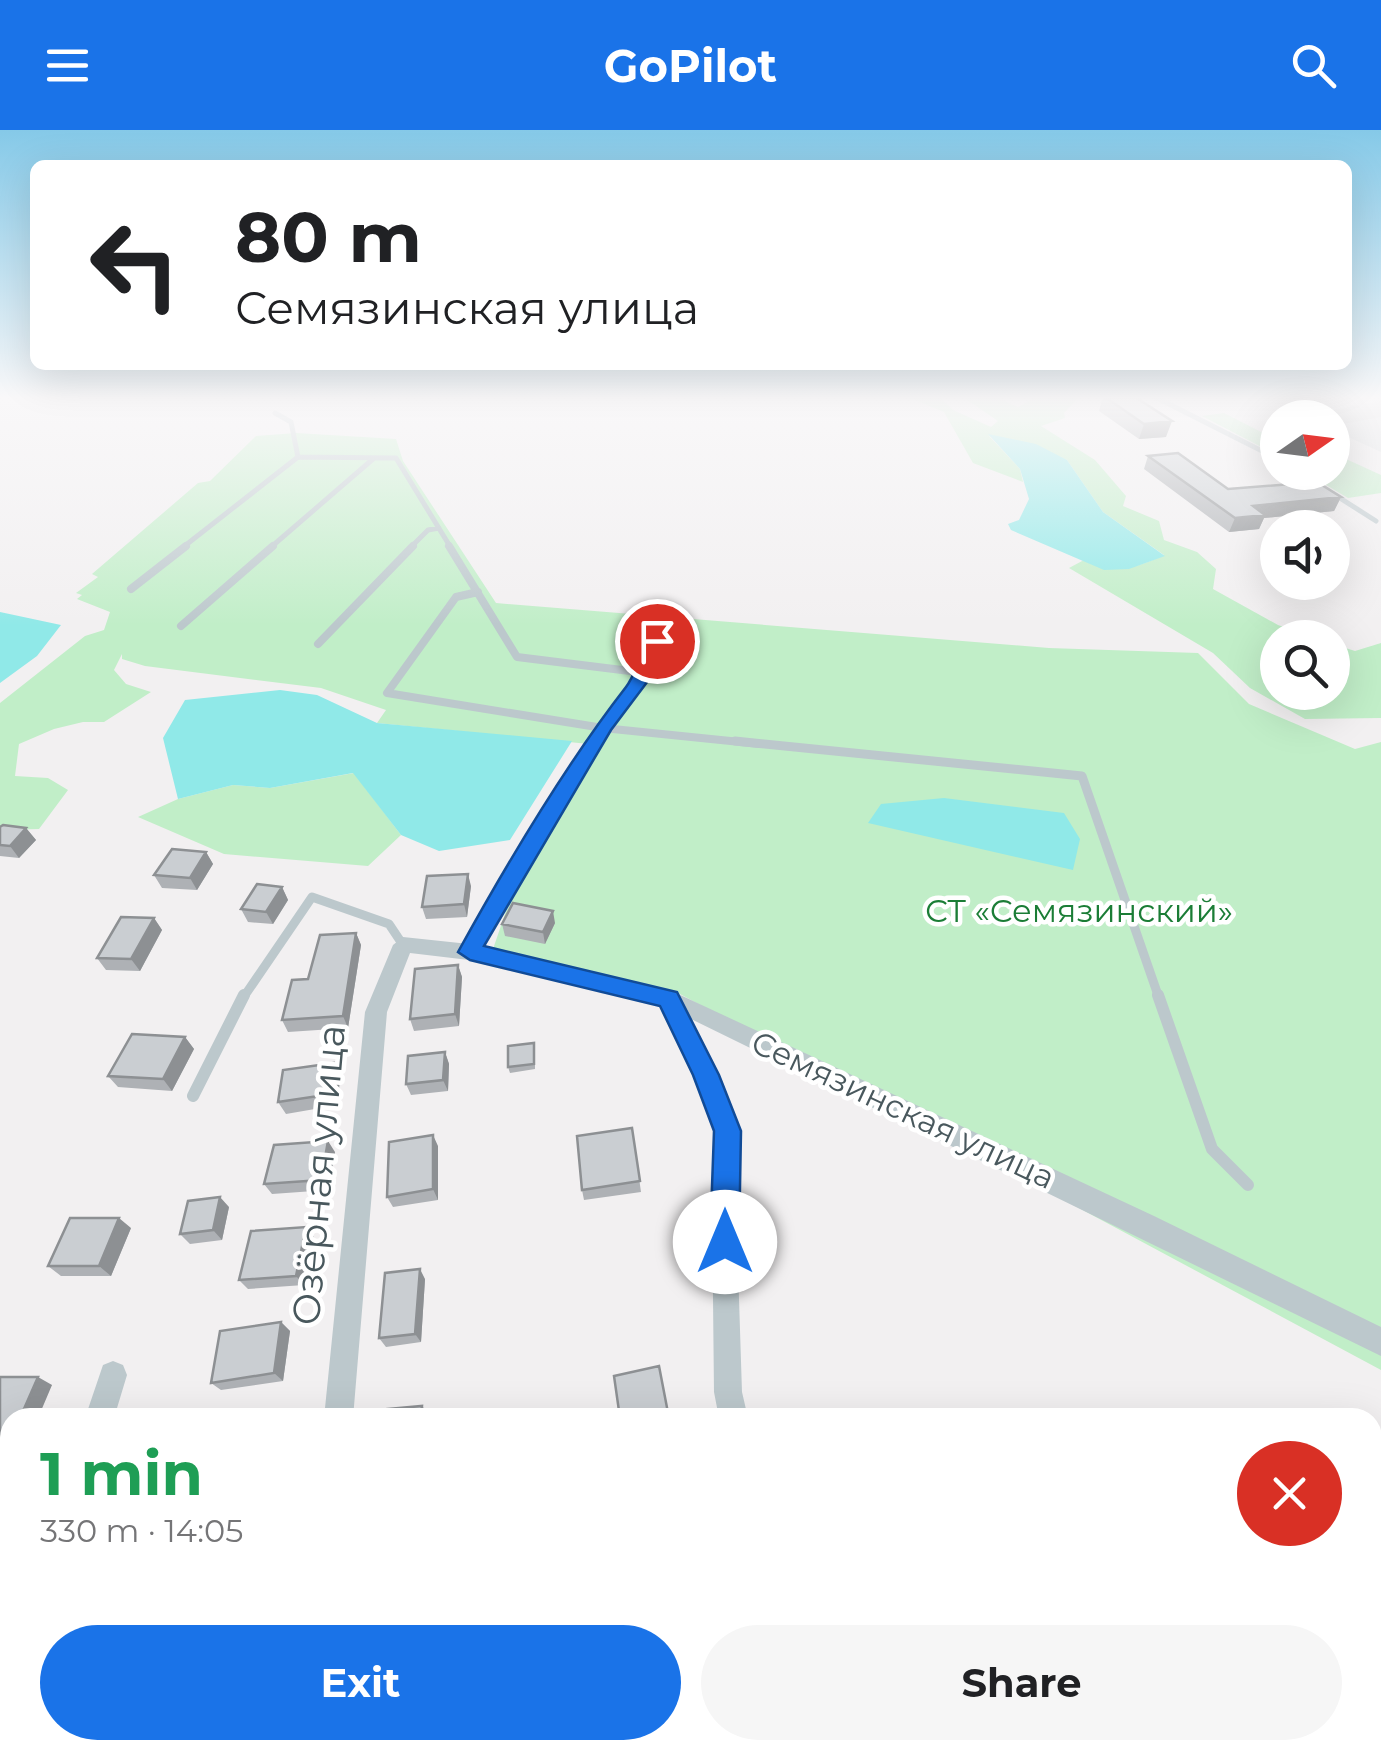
<!DOCTYPE html>
<html lang="en">
<head>
<meta charset="utf-8">
<style>
  :root { --surface:#fff; --page:#f6f6f6; --text:#202124; --muted:#757577; --accent:#1a73e8 }
  body { margin:0; font-family:Montserrat,sans-serif; background:var(--page); color:var(--text); height:100vh; display:flex; flex-direction:column; font-size:38px; white-space:nowrap }
  * { box-sizing:border-box; margin:0 }
  p { font-size:32px; color:var(--muted) }
  .icon { flex:none; width:55px; height:55px; fill:none; stroke:currentColor; stroke-width:2; stroke-linecap:round; stroke-linejoin:round }
  .map { position:relative; flex:1; overflow:hidden }
  .sheet { position:absolute; left:0px; top:1278px; width:1382px; height:352px; display:flex; flex-direction:column; background:var(--surface); border-radius:30px 30px 0 0; box-shadow:0 10px 40px #0002 }
  .sheet>* { flex:none }
  .guide { position:absolute; left:30px; top:30px; width:1322px; height:210px; border-radius:15px; box-shadow:0 10px 40px #0002; background:#fff; color:var(--text); overflow:hidden }
  .needle { width:65px; rotate:76deg }
  .fabs { position:absolute; left:1260px; top:270px; display:grid; gap:20px }
  .fabs a { display:grid; place-items:center; width:90px; height:90px; border-radius:50%; background:var(--surface); box-shadow:0 10px 40px #0002; font-size:50px }
  .pin { position:absolute; display:grid; place-items:center; width:85px; height:85px; color:#fff; margin:-42px; border:5px solid #fff; border-radius:50%; box-shadow:0 2px 10px #0007 }
  .me { position:absolute; width:110px; margin:-55px; rotate:0deg; stroke-linejoin:round; filter:drop-shadow(0 0 8px #0008) }
  .turn { display:flex; align-items:center; gap:35px; height:210px; padding:0 40px; font-size:45px }
  .turn .icon { width:130px; height:130px; stroke-width:2.5 }
  .turn b { display:block; font-size:70px; line-height:85px }
  .round { display:grid; place-items:center; flex:none; width:105px; height:105px; border-radius:52px; background:var(--page) }
  .headline { display:flex; align-items:center; justify-content:space-between; height:170px; padding:0 40px }
  h1 { font-size:60px; font-weight:700; line-height:75px; color:#1e9e55 }
  .cta { display:flex; gap:20px; margin-top:auto; padding:20px 40px }
  .cta a { flex:1; height:115px; border-radius:60px; background:var(--accent); color:#fff; font-size:40px; font-weight:700; line-height:115px; text-align:center }
  .cta a+a { background:var(--page); color:var(--text) }
  header { display:flex; justify-content:space-between; align-items:center; height:130px; padding:0 40px; background:var(--accent); color:#fff; font-size:45px; font-weight:700 }
  .map>svg:first-child { display:block }
</style>
</head>
<body>
<header><svg class="icon" aria-label="menu" viewBox="0 0 24 24"><path d="M4 6h16M4 12h16M4 18h16"/></svg>GoPilot<svg class="icon" aria-label="search" viewBox="0 0 24 24"><circle cx="10" cy="10" r="6"/><path d="M15 15l6 6"/></svg></header>
<div class="map">
<svg width="1381" height="1628" viewBox="0 0 1381 1628">
  <rect width="100%" height="100%" fill="#f2f0f1"/>
  <path fill="#dfe2e4" d="M1261,267H1381V322L1333,300L1332,288L1306,287Z"/>
  <path fill="#c1eec8" d="M908,267H940L953,280L991,297L998,291L963,267H995L1018,277L1036,267H1079L1064,283L1065,288L1041,296L1095,330L1126,366L1123,376L1159,391L1164,410L1197,422L1216,439L1213,459L1278,495L1313,507L1278,508V562H1332L1333,514L1355,521L1381,513V588L1305,589L1250,558L1213,523L1069,438L1084,430C1113,444 1135,439 1164,425L1103,382L1067,330L989,306L1020,339L1023,352L973,333L944,282Z
    M1224,283L1277,310V325L1202,286Z
    M296,303L396,309L403,331L496,473L1049,518L1198,523L1249,574L1355,619L1381,612V1240L678,863L493,819L506,781L599,615L377,593L386,580L321,558L145,536L122,529V524L114,540L126,554L151,562L104,592H83L54,599L19,614L15,646L48,648L68,660L39,699L0,700V573L85,506L104,500L110,482L77,469L82,465L76,463L98,447L92,444L198,353L210,351L256,306Z
    M1333,323L1381,345V363L1348,368L1306,343L1332,342Z
    M354,643L401,705L368,736L224,724L138,687L178,669L233,655L270,658Z"/>
  <path fill="#90e9e8" d="M988,304L1036,314L1067,330L1103,382L1165,426L1129,439L1104,440L1011,400L1008,394L1019,390L1029,369L1020,339Z
    M0,482L61,495L37,526L0,553Z
    M280,560L317,565L377,593L572,611L510,710L439,721L401,705L353,643L270,658L233,655L178,669L163,608L185,570Z
    M944,668L1064,683L1080,709L1073,740L868,693L881,674Z"/>
  <g fill="none" stroke-linecap="round" stroke-linejoin="round">
    <path fill="#d2d4d6" fill-rule="evenodd" d="M1381,271V287L1332,296V288H1318L1322,282Z"/>
    <path stroke="#bcc8cc" stroke-width="5" d="M1155,267L1278,329
      M275,283L291,292L298,327L396,328L451,418
      M1299,342L1376,391
      M182,418L298,327
      M270,418L373,329
      M410,418L428,400L439,398"/>
    <path stroke="#bcc8cc" stroke-width="8" d="M449,416L517,527L646,543
      M131,459L186,416
      M478,462L456,467L387,563L603,598L760,614
      M181,496L273,416
      M318,514L413,416
      M594,614L646,543L663,489"/>
    <path stroke="#bcc8cc" stroke-width="9" d="M735,611L1082,646L1159,868
      M469,822L595,611
      M243,868L312,767L389,794L403,815"/>
    <path stroke="#bcc8cc" stroke-width="12" d="M1158,865L1212,1019L1248,1055
      M193,966L244,865"/>
    <path fill="#bcc8cc" fill-rule="evenodd" d="M403,807L469,814L676,863L1154,1086L1381,1197V1226L689,888L740,1001L736,1075L742,1262L748,1288H719L714,1262L712,1075L716,1001L695,945L662,876L469,830L410,823L387,882L353,1288H324L365,882L393,815Z
      M113,1231L123,1235L127,1245L114,1288H85L103,1235Z
      M10,1502V1552L0,1556V1506Z
      M271,1620H307L306,1628H270Z
      M792,1620H828L829,1628H793Z"/>
  </g>
  <path fill="#aeb1b5" d="M1103,267H1135L1166,307L1139,309L1099,281Z
    M1148,326L1228,359L1341,367L1334,381L1264,388L1259,399L1229,402L1144,339Z
    M0,697L26,698L36,710L19,728L0,726Z
    M206,722L213,734L197,760L162,758L154,745Z
    M471,756L467,787L426,789L422,777Z
    M282,757L288,770L273,794L248,792L241,779Z
    M154,788L162,800L140,841L106,840L97,828Z
    M555,793L545,814L505,806L502,794Z
    M356,803L361,815L348,898L288,902L282,890L308,849Z
    M458,835L462,847L459,896L414,901L410,889Z
    M185,907L194,919L172,961L118,957L108,946Z
    M535,919V939L510,943L508,937Z
    M445,922L449,934L448,961L411,965L406,954Z
    M340,944L338,975L286,984L278,972Z
    M632,998L641,1062L584,1070L582,1060Z
    M438,1016V1070L393,1077L387,1067Z
    M335,1022L328,1060L272,1064L264,1054Z
    M229,1077L222,1110L190,1114L180,1104Z
    M306,1097L314,1107L304,1155L248,1159L239,1150Z
    M131,1098L111,1146H61L48,1136Z
    M425,1149L421,1212L386,1217L379,1208Z
    M281,1192L290,1201L283,1251L221,1260L211,1253Z
    M0,1247L52,1255L10,1288V1311H0Z"/>
  <path fill="#8d9093" d="M1172,291L1166,307L1139,309L1144,294Z
    M1341,367L1334,381L1264,388L1259,399L1229,402L1235,388L1253,376Z
    M26,698L36,710L19,728L10,716Z
    M206,722L213,734L197,760L190,748Z
    M468,744L471,756L467,787L464,774Z
    M282,757L288,770L273,794L266,782Z
    M553,781L555,793L545,814L543,802Z
    M154,788L162,800L140,841L131,829Z
    M356,803L361,815L348,898L343,886Z
    M458,835L462,847L459,896L455,884Z
    M185,907L194,919L172,961L163,949Z
    M445,922L449,934L448,961L443,950Z
    M334,933L340,944L338,975L332,964Z
    M433,1005L438,1016V1070L433,1059Z
    M328,1011L335,1022L328,1060L321,1050Z
    M220,1067L229,1077L222,1110L213,1100Z
    M119,1088L131,1098L111,1146L99,1136Z
    M306,1097L314,1107L304,1155L296,1146Z
    M420,1139L425,1149L421,1212L415,1204Z
    M281,1192L290,1201L283,1251L274,1243Z
    M38,1247L52,1255L38,1288H20Z
    M422,1276L428,1283V1288H421Z
    M246,1620H258L255,1628H243Z
    M419,1620H427L426,1628H418Z"/>
  <path fill="#caced2" stroke="#8d9093" stroke-width="2.5" d="M1105,267H1135L1172,291L1144,294Z
    M1178,323L1228,359L1317,352L1341,367L1253,376L1265,385L1235,388L1148,326Z
    M3,695L26,698L10,716L0,715V697Z
    M172,719L206,722L190,748L154,745Z
    M468,744L464,774L422,777L427,746Z
    M257,754L282,757L266,782L241,779Z
    M513,773L553,781L543,802L502,794Z
    M121,787L154,788L131,829L97,828Z
    M356,803L343,886L282,890L292,850L308,849L320,805Z
    M458,835L455,884L410,889L415,839Z
    M132,904L185,907L163,949L108,946Z
    M534,913V934L508,937V916Z
    M445,922L443,950L406,954L408,926Z
    M334,933L332,964L278,972L283,940Z
    M632,998L640,1051L582,1060L577,1006Z
    M433,1005V1059L387,1067L389,1012Z
    M328,1011L321,1050L264,1054L274,1015Z
    M220,1067L213,1100L180,1104L188,1071Z
    M70,1088H119L99,1136H48Z
    M306,1097L296,1146L239,1150L251,1101Z
    M420,1139L415,1204L379,1208L385,1143Z
    M281,1192L274,1243L211,1253L220,1201Z
    M659,1236L669,1288H620L614,1246Z
    M0,1247H38L20,1288H10V1304H0Z
    M422,1276L421,1288H377L378,1280Z
    M181,1620H246L243,1628H178Z
    M337,1620H419L418,1628H336Z
    M600,1620H668L669,1628H601Z"/>
  <linearGradient id="sky" x2="0" y2="1"><stop stop-color="#85c9e8"/><stop offset="0.54" stop-color="#f9f8f9"/><stop offset="1" stop-color="#f9f8f9" stop-opacity="0"/></linearGradient>
  <rect width="1381" height="495" fill="url(#sky)"/>
  <path fill="#1a73e8" stroke="#114b97" stroke-width="2.5" d="M657,506L665,511L654,543L611,600L484,816L677,862L719,945L741,1001L739,1112L735,1122L725,1126L714,1122L710,1112L714,1001L693,945L660,876L470,830L458,822C506,735 566,634 626,557C637,543 643,512 657,506Z"/>
  <g text-anchor="middle" stroke-width="9" stroke-linejoin="round" paint-order="stroke">
    <g font-size="32" fill="#1b7d36" stroke="#fff">
      <text x="1079" y="792">СТ «Семязинский»</text>
    </g>
    <g font-size="32" fill="#49585d" stroke="#fff">
      <text transform="translate(903 980) rotate(25)" y="11">Семязинская улица</text>
    </g>
    <g font-size="38" fill="#49585d" stroke="#fff">
      <text transform="translate(319 1045) rotate(-85)" y="13">Озёрная улица</text>
    </g>
  </g>
</svg>
<div class="fabs">
<a><svg class="needle" viewBox="-14 -14 28 28"><path d="M0-13l5 13h-10z" fill="#e53935"/><path d="M0 13l5-13h-10z" fill="#757577"/></svg></a>
<a><svg class="icon" aria-label="sound" viewBox="0 0 24 24"><path d="M4 9h4l5-4v14l-5-4H4zM17 9q2 3 0 6"/></svg></a>
<a><svg class="icon" aria-label="search" viewBox="0 0 24 24"><circle cx="10" cy="10" r="6"/><path d="M15 15l6 6"/></svg></a>
</div>
<div class="pin" style="left:657px;top:511px;background:#d93025"><svg class="icon" aria-label="arrive" viewBox="0 0 24 24"><path d="M6 21V4h12l-3 4 3 4H6"/></svg></div>
<svg class="me" style="left:725px;top:1112px" viewBox="-20 -20 40 40"><circle r="19" fill="#fff"/><path d="M0-13L10 11 0 6-10 11z" fill="#1a73e8"/></svg>
<div class="guide">
<div class="turn"><svg class="icon" aria-label="left" viewBox="0 0 24 24"><path d="M17 20v-9H6M10 6l-5 5 5 5"/></svg><div><b>80 m</b>Семязинская улица</div></div>
</div>
<section class="sheet">
<div class="headline"><div><h1>1 min</h1><p>330 m · 14:05</p></div><a class="round" style="background:#d93025;color:#fff"><svg class="icon" aria-label="close" viewBox="0 0 24 24"><path d="M6 6l12 12M18 6L6 18"/></svg></a></div>
<div class="cta"><a>Exit</a><a>Share</a></div>
</section>
</div>
</body>
</html>
